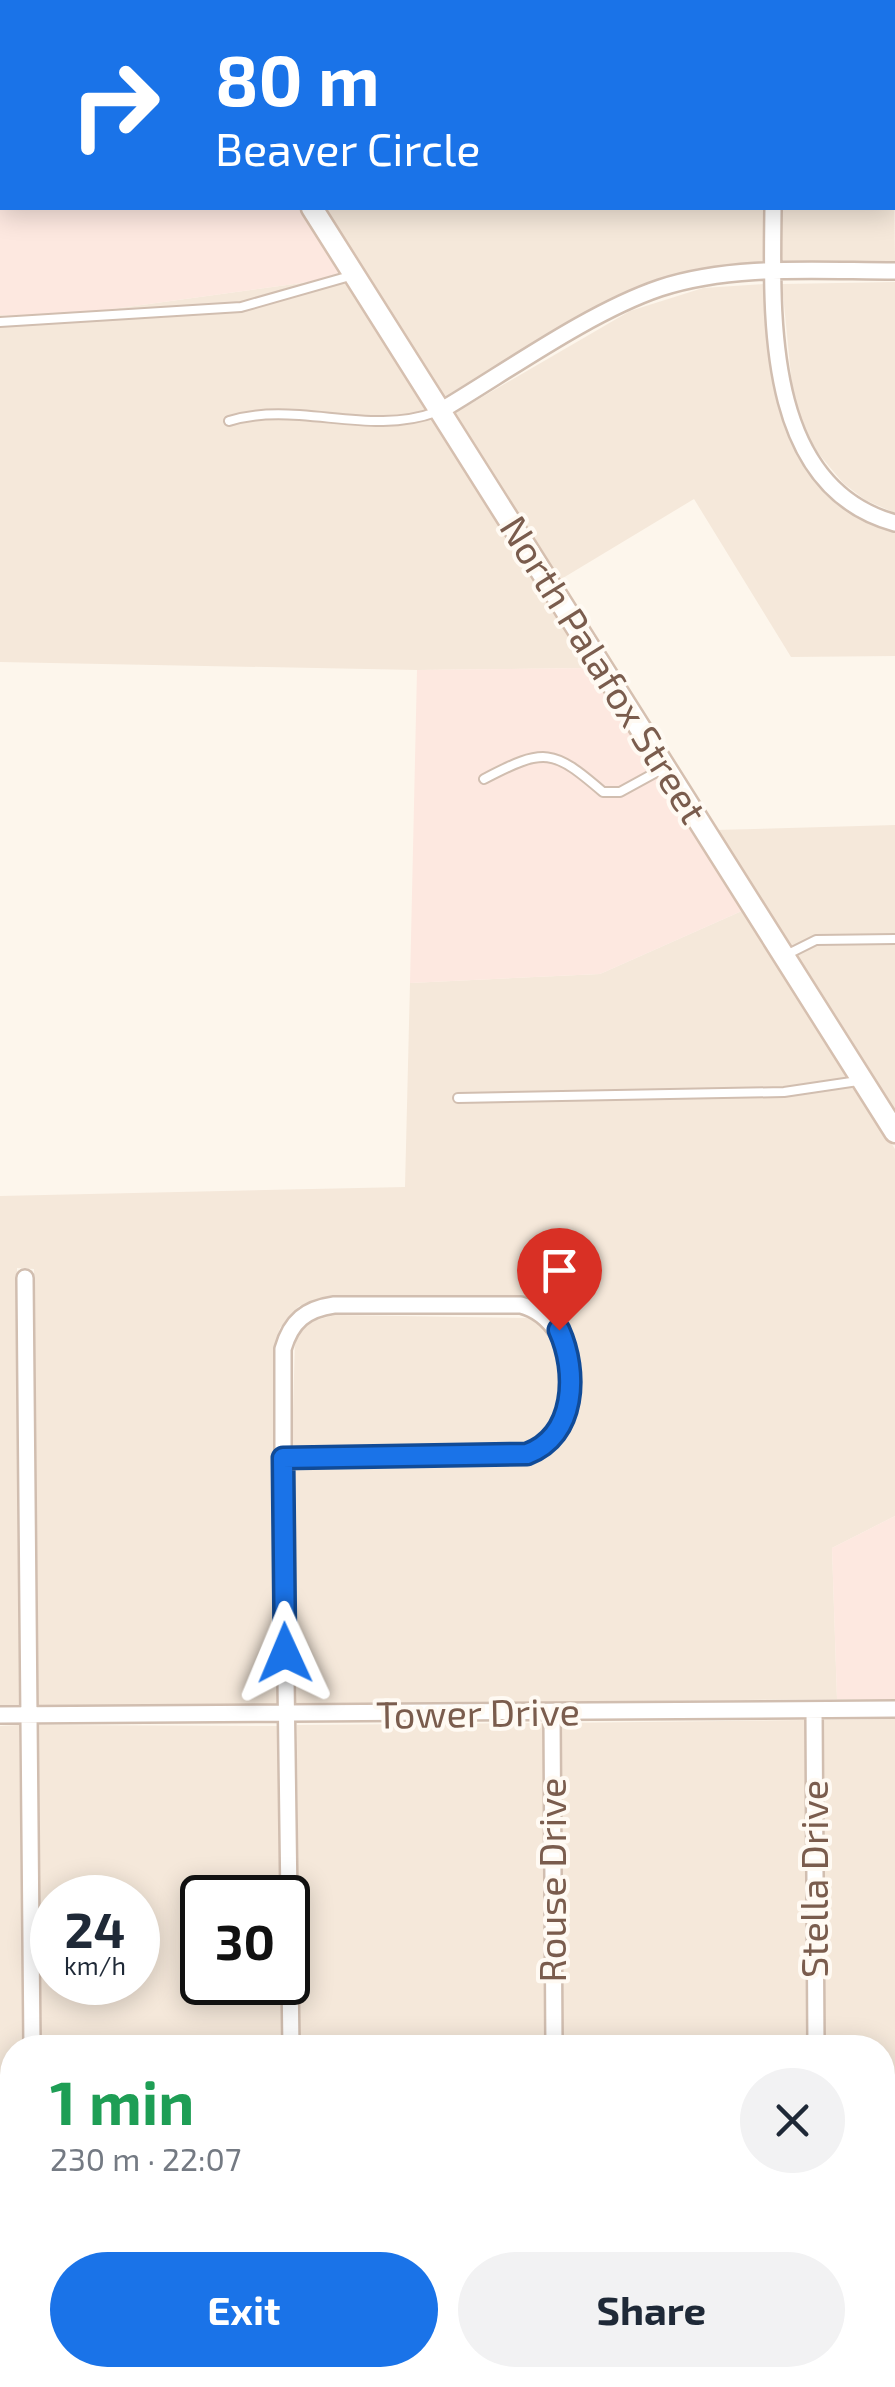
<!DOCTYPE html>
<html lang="en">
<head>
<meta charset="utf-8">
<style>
  :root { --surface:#fff; --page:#f2f2f3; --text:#1f2937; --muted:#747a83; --accent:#1a73e8 }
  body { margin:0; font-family:"Exo 2",sans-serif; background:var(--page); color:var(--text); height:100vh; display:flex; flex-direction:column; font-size:38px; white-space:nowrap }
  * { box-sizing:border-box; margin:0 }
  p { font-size:32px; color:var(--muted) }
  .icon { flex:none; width:55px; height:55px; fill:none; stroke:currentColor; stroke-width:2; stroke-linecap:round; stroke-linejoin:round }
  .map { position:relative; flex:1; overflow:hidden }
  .panel { position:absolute; left:0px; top:2035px; width:895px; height:352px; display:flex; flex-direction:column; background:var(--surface); border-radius:40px 40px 0 0; box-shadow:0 5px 25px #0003 }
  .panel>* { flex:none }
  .top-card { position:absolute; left:0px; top:0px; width:895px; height:210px; box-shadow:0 5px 25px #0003; background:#1a73e8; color:#fff; overflow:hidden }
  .speed { position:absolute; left:30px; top:1875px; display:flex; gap:20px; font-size:50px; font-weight:700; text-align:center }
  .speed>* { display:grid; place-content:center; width:130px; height:130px; border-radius:50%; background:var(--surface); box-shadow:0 5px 25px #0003; line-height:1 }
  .speed small { font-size:25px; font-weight:400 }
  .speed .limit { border:5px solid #111; border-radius:15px; background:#fff; color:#111 }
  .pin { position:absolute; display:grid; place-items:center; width:85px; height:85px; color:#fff; margin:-102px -42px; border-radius:50% 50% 50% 0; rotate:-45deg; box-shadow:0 0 10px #0007 }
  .pin .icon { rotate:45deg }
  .me { position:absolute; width:110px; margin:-55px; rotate:359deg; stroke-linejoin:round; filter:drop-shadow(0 0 8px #0008) }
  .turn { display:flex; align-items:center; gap:35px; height:210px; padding:0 50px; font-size:45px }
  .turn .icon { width:130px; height:130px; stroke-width:2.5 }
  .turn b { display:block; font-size:70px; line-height:85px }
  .round { display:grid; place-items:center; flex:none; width:105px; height:105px; border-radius:52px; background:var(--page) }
  .summary { display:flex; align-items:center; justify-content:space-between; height:170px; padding:0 50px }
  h1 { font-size:60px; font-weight:700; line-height:75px; color:#1e9e55 }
  .action { display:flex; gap:20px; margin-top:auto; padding:20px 50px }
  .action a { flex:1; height:115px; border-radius:60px; background:var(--accent); color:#fff; font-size:40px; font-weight:700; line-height:115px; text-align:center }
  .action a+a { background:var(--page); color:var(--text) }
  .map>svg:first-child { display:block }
</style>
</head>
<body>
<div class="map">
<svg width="895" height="2387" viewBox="0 0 895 2387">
  <rect width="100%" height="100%" fill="#fdf6ec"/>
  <path fill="#f5e8da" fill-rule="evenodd" d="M892,21L895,261L781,263V208H892Z
    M323,208H764L763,264L699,268L624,292L442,398Z
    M345,277L592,668L417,670L0,662V315L40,319Z
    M895,282V513L865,500L843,483L813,447L800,423L793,396L782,284Z
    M764,284L776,399L798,457L833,499L858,518L895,533V656L791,657L694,499L558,581L453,414L630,311L703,288Z
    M895,825V1115L715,830Z
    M744,910L895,1149V1516L832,1548L837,1699L295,1705L292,1467L528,1464L561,1446L576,1413L573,1340L565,1323L539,1300L520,1295H334L299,1306L280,1328L274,1348L278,1705H37L34,1269L17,1268L19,1705H0V1196L405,1187L410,983L600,974Z
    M335,1315L531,1318L552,1335L557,1348L559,1411L555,1422L538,1439L525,1444L292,1447L295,1340L309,1322Z
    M895,1719V2090H883L882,2048L825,2047L823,1720Z
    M805,1720L808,2047H563L561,1723Z
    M544,1723L546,2047H299L297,1725Z
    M19,1725L23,2047L12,2048V2096H0V1726Z
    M37,1725L280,1726L281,1897L202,1898V1982L282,1983V2047H40ZM52,1898H138V1982H52Z
    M895,2110V2387H823V2375H882V2111Z
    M0,2117H12V2228L0,2227Z
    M172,2375H281V2387H172Z
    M299,2375H546V2387H299Z
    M564,2375H806V2387H564Z"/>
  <path fill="#fde8e0" d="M0,24L2,208H301L345,277L40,319L0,315Z
    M592,668L744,910L600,974L410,983L417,670Z
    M895,1516V1699H837L832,1548Z"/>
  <path fill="#d8ecc9" d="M0,2227L12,2228V2375H172V2387H0Z"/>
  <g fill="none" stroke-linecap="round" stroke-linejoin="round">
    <defs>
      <path id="service" d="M305,0L307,2
        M533,0L536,2
        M0,322L241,307L350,276
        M229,421C296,400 369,437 436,412
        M484,779C545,747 553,749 603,792H620L662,769
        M784,956L816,940L895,939
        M458,1098L784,1092L858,1081"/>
      <path id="minor" d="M118,2L134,0
        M892,11H895
        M0,14H2
        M773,208C772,315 763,487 895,523
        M440,411C506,372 589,312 660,288C733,264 819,271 895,271
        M25,1278L32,2048
        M334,1305H521C584,1322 588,1431 527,1454L283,1457V1349C291,1321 306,1309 334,1305Z
        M283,1457L291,2048
        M814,1710L816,2048
        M552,1713L554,2048
        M0,1715L895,1709
        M882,2100H895
        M0,2106H12
        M555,2375V2387
        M815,2375V2387
        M290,2387V2375"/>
      <path id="secondary" d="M182,0L183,2
        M312,208L895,1132"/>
    </defs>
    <use href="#service" stroke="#d1beb0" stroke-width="12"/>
    <use href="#minor" stroke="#d1beb0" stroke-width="20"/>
    <use href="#secondary" stroke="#d6c0b0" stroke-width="25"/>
    <use href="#service" stroke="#fff" stroke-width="8"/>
    <use href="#minor" stroke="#fff" stroke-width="15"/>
    <use href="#secondary" stroke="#fff" stroke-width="20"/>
  </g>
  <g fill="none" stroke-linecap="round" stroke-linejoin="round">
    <defs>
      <path id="route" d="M285,1653L283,1458L527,1454C576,1436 578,1372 559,1330"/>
    </defs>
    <use href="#route" stroke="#114b97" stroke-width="25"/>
    <use href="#route" stroke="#1a73e8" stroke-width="18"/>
  </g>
  <g text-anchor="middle" stroke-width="8" stroke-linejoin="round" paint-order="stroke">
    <g font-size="38" fill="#7a5c4d" stroke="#fffaf3">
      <text transform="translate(603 670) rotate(58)" y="13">North Palafox Street</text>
      <text transform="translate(478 1714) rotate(-1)" y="13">Tower Drive</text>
      <text transform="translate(815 1879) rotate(-90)" y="13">Stella Drive</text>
      <text transform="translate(553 1880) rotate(-90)" y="13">Rouse Drive</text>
    </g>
  </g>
</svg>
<div class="speed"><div>24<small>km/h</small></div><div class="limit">30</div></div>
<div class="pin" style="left:559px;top:1330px;background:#d93025"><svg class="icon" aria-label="arrive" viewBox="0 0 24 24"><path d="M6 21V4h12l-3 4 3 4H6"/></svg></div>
<svg class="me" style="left:285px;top:1653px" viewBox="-20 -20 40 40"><path d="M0-17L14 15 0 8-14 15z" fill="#1a73e8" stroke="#fff" stroke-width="4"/></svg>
<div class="top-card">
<div class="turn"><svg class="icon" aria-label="right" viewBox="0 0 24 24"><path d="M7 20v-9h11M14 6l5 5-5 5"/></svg><div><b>80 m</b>Beaver Circle</div></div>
</div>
<section class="panel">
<div class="summary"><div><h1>1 min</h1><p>230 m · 22:07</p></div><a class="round"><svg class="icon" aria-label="close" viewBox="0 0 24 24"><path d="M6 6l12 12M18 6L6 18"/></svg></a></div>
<div class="action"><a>Exit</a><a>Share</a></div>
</section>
</div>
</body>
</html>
